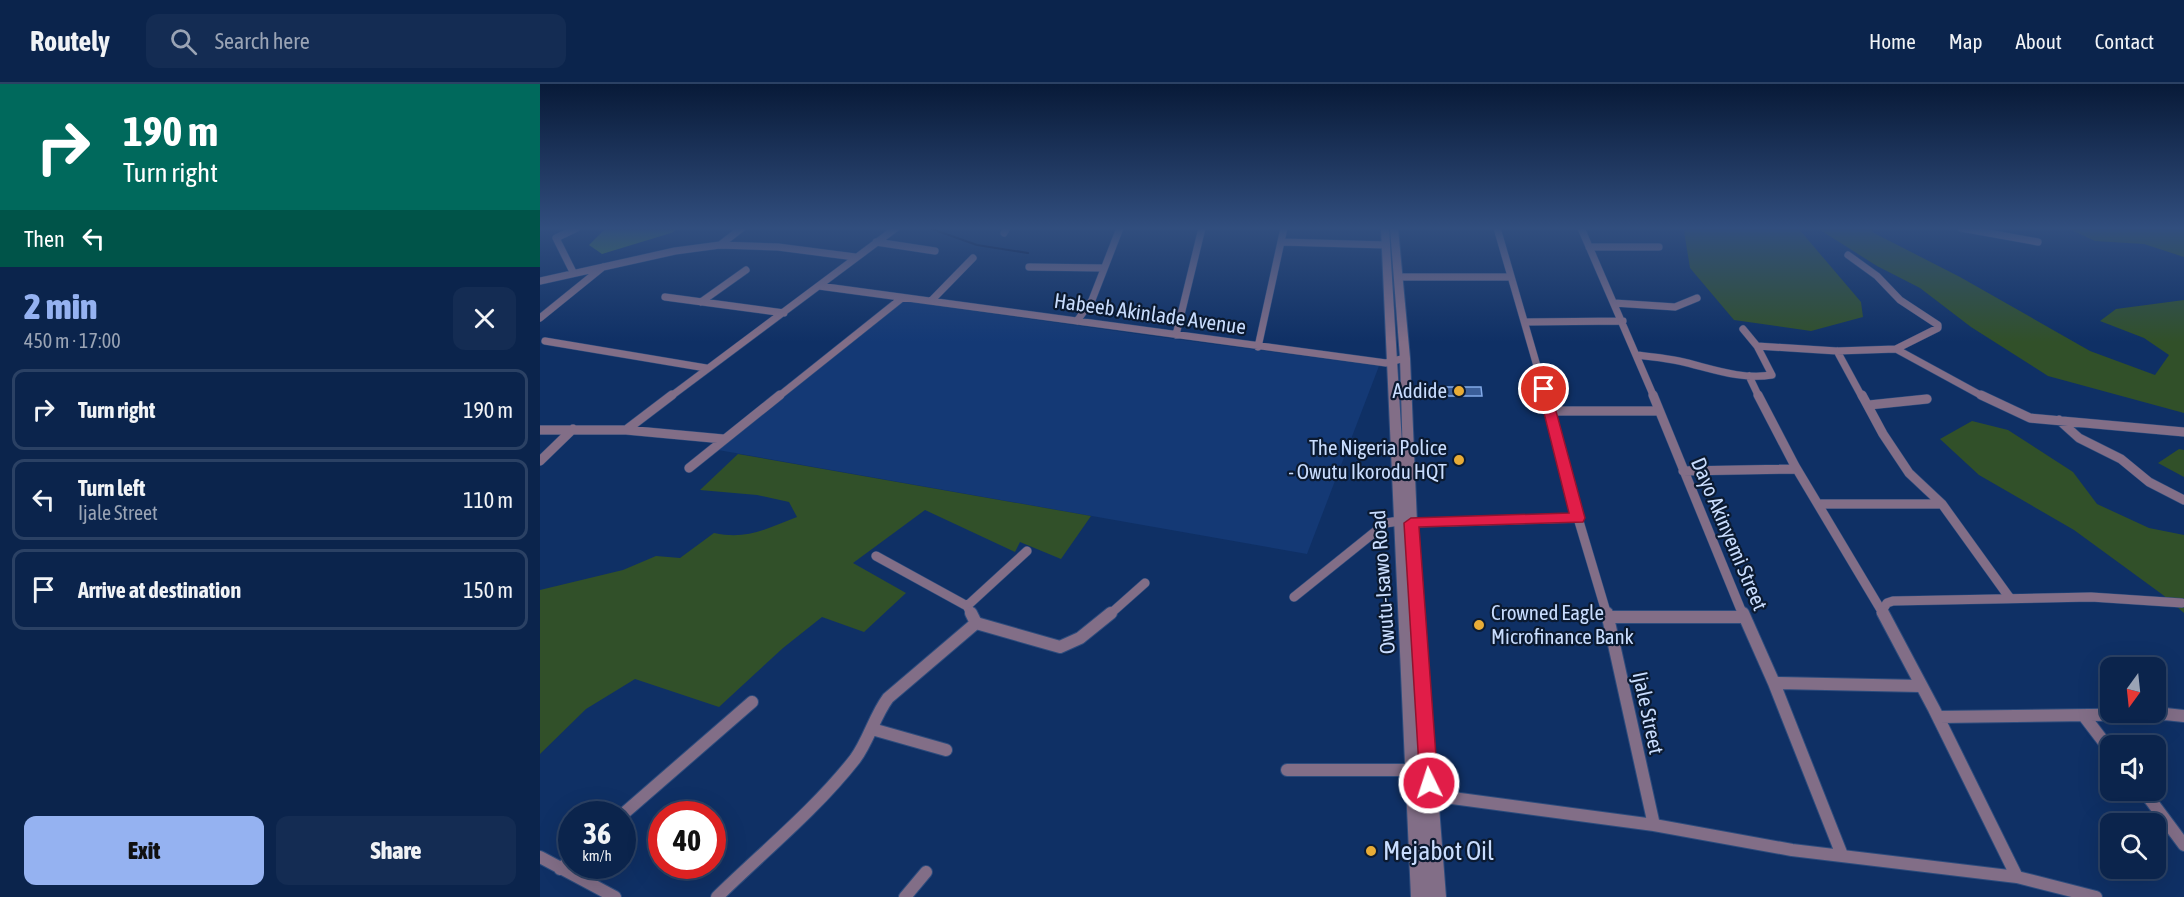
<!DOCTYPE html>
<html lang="en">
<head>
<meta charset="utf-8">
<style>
  :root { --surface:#0b244c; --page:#142c53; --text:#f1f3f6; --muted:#9aa4b5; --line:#2b4164; --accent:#95b2f1 }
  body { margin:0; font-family:"Asap Condensed",sans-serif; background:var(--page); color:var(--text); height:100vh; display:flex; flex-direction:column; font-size:22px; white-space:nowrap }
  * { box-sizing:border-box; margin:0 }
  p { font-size:20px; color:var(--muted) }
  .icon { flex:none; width:33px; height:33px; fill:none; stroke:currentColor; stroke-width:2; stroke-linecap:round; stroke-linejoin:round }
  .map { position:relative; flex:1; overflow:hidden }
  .drawer { display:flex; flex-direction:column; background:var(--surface); width:540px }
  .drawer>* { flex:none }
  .hud { background:#00695c; color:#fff; overflow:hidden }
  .needle { width:39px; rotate:195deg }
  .controls { position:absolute; left:1560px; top:573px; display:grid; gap:12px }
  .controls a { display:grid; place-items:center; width:66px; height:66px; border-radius:12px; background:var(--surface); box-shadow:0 6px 24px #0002,0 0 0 2px var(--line); font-size:30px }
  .speed { position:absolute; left:18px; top:717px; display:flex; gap:12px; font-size:30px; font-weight:700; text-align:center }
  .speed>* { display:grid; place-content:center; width:78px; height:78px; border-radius:50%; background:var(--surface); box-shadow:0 6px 24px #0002,0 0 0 2px var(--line); line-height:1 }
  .speed small { font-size:15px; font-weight:400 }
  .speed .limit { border:9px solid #d22; background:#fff; color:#111 }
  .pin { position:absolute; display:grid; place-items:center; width:51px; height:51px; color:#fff; margin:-26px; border:3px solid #fff; border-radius:50%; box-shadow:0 2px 6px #0007 }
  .me { position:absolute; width:66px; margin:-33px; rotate:356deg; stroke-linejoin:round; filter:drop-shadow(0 0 4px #0008) }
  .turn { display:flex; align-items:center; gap:21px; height:126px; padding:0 24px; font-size:27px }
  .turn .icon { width:78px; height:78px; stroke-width:2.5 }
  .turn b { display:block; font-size:42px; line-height:51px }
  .then { display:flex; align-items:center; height:57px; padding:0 24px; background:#0003; gap:12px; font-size:22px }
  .round { display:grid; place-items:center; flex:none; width:63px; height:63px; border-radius:12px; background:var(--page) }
  .head { display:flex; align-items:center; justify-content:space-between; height:102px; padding:0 24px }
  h1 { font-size:36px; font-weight:800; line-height:45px; color:var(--accent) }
  .button { display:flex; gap:12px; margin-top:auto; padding:12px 24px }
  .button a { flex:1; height:69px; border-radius:12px; background:var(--accent); color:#111; font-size:24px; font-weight:800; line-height:69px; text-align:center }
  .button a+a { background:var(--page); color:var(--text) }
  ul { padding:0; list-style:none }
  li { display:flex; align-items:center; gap:18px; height:81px; margin:0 12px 9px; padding:0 12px; border:3px solid var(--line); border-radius:12px }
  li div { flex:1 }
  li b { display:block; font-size:22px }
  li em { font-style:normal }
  header { display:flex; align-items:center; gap:36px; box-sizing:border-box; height:84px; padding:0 30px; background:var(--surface); border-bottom:2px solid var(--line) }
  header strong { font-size:28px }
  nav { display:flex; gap:33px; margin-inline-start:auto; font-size:21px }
  .search { width:420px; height:54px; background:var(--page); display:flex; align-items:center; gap:15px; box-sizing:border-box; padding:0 21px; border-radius:12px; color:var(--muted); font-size:22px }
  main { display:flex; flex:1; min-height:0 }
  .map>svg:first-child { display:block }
</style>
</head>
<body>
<header>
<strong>Routely</strong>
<div class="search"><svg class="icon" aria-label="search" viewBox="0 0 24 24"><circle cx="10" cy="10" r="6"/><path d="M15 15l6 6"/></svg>Search here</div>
<nav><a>Home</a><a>Map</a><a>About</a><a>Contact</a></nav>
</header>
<main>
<section class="drawer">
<div class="hud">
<div class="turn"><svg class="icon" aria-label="right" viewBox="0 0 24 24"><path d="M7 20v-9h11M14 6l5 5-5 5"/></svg><div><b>190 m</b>Turn right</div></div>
<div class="then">Then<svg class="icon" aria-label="left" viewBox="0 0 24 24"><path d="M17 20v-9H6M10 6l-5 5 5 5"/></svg></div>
</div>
<div class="head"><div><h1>2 min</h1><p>450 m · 17:00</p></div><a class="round"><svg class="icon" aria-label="close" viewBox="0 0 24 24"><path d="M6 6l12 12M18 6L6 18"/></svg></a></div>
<ul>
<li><svg class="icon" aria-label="right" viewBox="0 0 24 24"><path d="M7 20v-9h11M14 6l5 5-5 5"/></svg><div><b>Turn right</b></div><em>190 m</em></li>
<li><svg class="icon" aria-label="left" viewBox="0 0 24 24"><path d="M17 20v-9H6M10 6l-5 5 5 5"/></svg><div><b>Turn left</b><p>Ijale Street</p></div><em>110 m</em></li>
<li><svg class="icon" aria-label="arrive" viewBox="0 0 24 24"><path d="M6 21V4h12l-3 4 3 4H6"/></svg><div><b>Arrive at destination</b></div><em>150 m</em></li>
</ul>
<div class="button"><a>Exit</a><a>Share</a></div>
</section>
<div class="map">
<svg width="1644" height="813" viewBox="0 0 1644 813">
  <rect width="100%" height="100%" fill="#0f3065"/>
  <path fill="#143975" d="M363,217L605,251L839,282L767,470L178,366Z"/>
  <path fill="#315029" d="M1150,144H1258L1321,218L1323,233L1271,247L1194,236L1150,184L1144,147Z
    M1277,144H1334L1332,148L1420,193L1550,267L1615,291L1629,271L1604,254L1560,237L1576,225L1644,216V329L1508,292L1431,243L1380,204L1337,182Z
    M1527,144H1644V173L1604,160L1555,157Z
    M1432,337L1468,346L1533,388L1557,420L1609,444L1644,451V529L1623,511L1534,446L1439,391L1400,355Z
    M1639,365L1644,366V393L1618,379Z
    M198,370L551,432L521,475L480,458L475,468L385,426L313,479L366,509L324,548L282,533L243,564L179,623L95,595L46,625L0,670V506L83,486L116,472L140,474L174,449C207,456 226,445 257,433L249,418L217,411L160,406Z"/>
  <path fill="#47783b" d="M66,144H139L131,149L62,170L49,161Z"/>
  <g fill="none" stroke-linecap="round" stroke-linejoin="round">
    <path stroke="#00143d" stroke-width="2" d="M389,144L437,161L488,169"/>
  </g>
  <path fill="#3b5f9a" stroke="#83aae9" stroke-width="1.5" d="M895,303H941L942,312H896Z"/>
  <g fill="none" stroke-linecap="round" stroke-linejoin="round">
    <defs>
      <path id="minor-far2" d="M957,144L1006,313
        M1041,144L1114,313
        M1421,144L1498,158
        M464,149L467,144
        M336,158L395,167
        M742,158L846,161
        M180,161L202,144
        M1049,163H1119
        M1308,171L1337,192L1360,216L1398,241V244L1356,265
        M489,183L564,184
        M33,188L16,154L37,144
        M859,193H970
        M0,197L135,167L180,161L238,163L315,173
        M279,202L846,279L865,274
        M125,213L244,229
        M391,217L433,174
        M161,218L206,186
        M1074,219L1135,223L1157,214
        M0,234L63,183
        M537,237L552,216L580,144
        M985,238L1083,237
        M1203,245L1217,262
        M636,251L662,144
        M5,257L166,284
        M718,263L744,144
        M1297,267L1322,313
        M1097,271C1111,273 1125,274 1139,277C1171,284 1199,296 1232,291L1217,262L1297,267L1356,265L1444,313
        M1209,292L1219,313
        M130,313L356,144
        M238,313L362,214"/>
      <path id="minor-far1" d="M1005,311L1038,434L1067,531
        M1113,311L1203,531
        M1218,311L1255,382L1344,531
        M1322,311L1343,350L1369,389L1402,420L1469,513
        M1441,311L1490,334L1644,348
        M1329,321L1387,315
        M1010,327H1119
        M1519,336L1539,354L1581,375L1609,398L1644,416
        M0,346H86L183,355
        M86,346L132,311
        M0,377L33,345
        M149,384L240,311
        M1143,387L1256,385
        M1279,420H1402
        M871,439L1038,434
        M336,472L427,522L432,531
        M754,513L846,439L859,437
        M427,522L487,467
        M1341,528L1347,519L1353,517L1551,513L1642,519
        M569,531L605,499"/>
      <path id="minor" d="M431,529L436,539L520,563L540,554L571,529
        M1067,529L1114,741
        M1203,529L1234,599L1302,771
        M1343,529L1394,625L1477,793
        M1068,533H1204
        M1234,599L1380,602
        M1544,632L1570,666
        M1399,633L1625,630L1644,632
        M332,645L406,666
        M747,686H875
        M1603,706L1644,761
        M890,711L1114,741L1252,766L1477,793L1556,813
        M82,731L212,618
        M0,773L75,813
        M20,785L32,775
        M177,813C223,768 275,726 315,675C329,656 334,633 348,614L436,539
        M365,813L386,788"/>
      <path id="tertiary" d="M841,144H849L863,376L860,274L850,144H858L870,274L877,439L906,813H871Z"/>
    </defs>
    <use href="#minor-far2" stroke="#2d4c7d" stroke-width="8"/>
    <use href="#minor-far1" stroke="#2d4c7d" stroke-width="10"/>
    <use href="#minor" stroke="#2d4c7d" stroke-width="14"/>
    <use href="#tertiary" stroke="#2d4c7d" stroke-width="2"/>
    <use href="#minor-far2" stroke="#826e87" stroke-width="7"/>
    <use href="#minor-far1" stroke="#826e87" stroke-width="9"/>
    <use href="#minor" stroke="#826e87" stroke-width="12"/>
    <use href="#tertiary" fill="#826e87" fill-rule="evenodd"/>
  </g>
  <linearGradient id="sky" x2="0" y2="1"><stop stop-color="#081a38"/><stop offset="0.56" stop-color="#314e7e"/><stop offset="1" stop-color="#314e7e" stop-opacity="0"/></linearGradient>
  <rect width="1644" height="258" fill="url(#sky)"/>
  <path fill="#e11d48" stroke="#92132f" stroke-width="1.5" d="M1004,302L1010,305L1045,434L1043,438L879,443L898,699L896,705L889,707L883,705L880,699L864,439L871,434L1029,429L998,305Z"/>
  <g fill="#e8ac37" stroke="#0b1a31" stroke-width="2">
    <circle cx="919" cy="307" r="6"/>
    <circle cx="919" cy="376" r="6"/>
    <circle cx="939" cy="541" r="6"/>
    <circle cx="831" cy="767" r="6"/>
  </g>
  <g text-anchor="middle" stroke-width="4.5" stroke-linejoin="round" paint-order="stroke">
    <g font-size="21" fill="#c9ddfe" stroke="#0b1a31">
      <text transform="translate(610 230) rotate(8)" y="7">Habeeb Akinlade Avenue</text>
      <text transform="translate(1189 450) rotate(67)" y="7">Dayo Akinyemi Street</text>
      <text transform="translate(843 498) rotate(-94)" y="7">Owutu-Isawo Road</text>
      <text transform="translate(1108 629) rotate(78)" y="7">Ijale Street</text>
    </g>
    <g font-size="21" fill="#c9ddfe" stroke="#0b1a31" text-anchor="end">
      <text x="907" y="314">Addide</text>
      <text x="907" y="371">The Nigeria Police<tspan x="907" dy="24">- Owutu Ikorodu HQT</tspan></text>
      <text x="951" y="536" text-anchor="start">Crowned Eagle<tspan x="951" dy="24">Microfinance Bank</tspan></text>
    </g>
    <g font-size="26" fill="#c9ddfe" stroke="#0b1a31" text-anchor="start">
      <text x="843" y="776">Mejabot Oil</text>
    </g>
  </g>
</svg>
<div class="controls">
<a><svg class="needle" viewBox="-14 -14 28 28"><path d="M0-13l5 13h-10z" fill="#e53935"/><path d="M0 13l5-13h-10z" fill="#9aa4b5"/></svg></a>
<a><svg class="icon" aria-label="sound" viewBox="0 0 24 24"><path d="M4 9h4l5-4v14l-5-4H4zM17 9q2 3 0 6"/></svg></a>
<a><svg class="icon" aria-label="search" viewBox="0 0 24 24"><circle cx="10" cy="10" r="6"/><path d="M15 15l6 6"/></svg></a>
</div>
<div class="speed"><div>36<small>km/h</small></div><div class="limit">40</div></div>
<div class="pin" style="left:1004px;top:305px;background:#d93025"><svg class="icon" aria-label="arrive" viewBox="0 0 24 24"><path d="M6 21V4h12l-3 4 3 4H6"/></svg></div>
<svg class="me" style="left:889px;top:699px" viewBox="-20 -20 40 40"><circle r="17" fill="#e11d48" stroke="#fff" stroke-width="3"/><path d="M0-11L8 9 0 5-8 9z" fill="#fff"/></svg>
</div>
</main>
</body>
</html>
